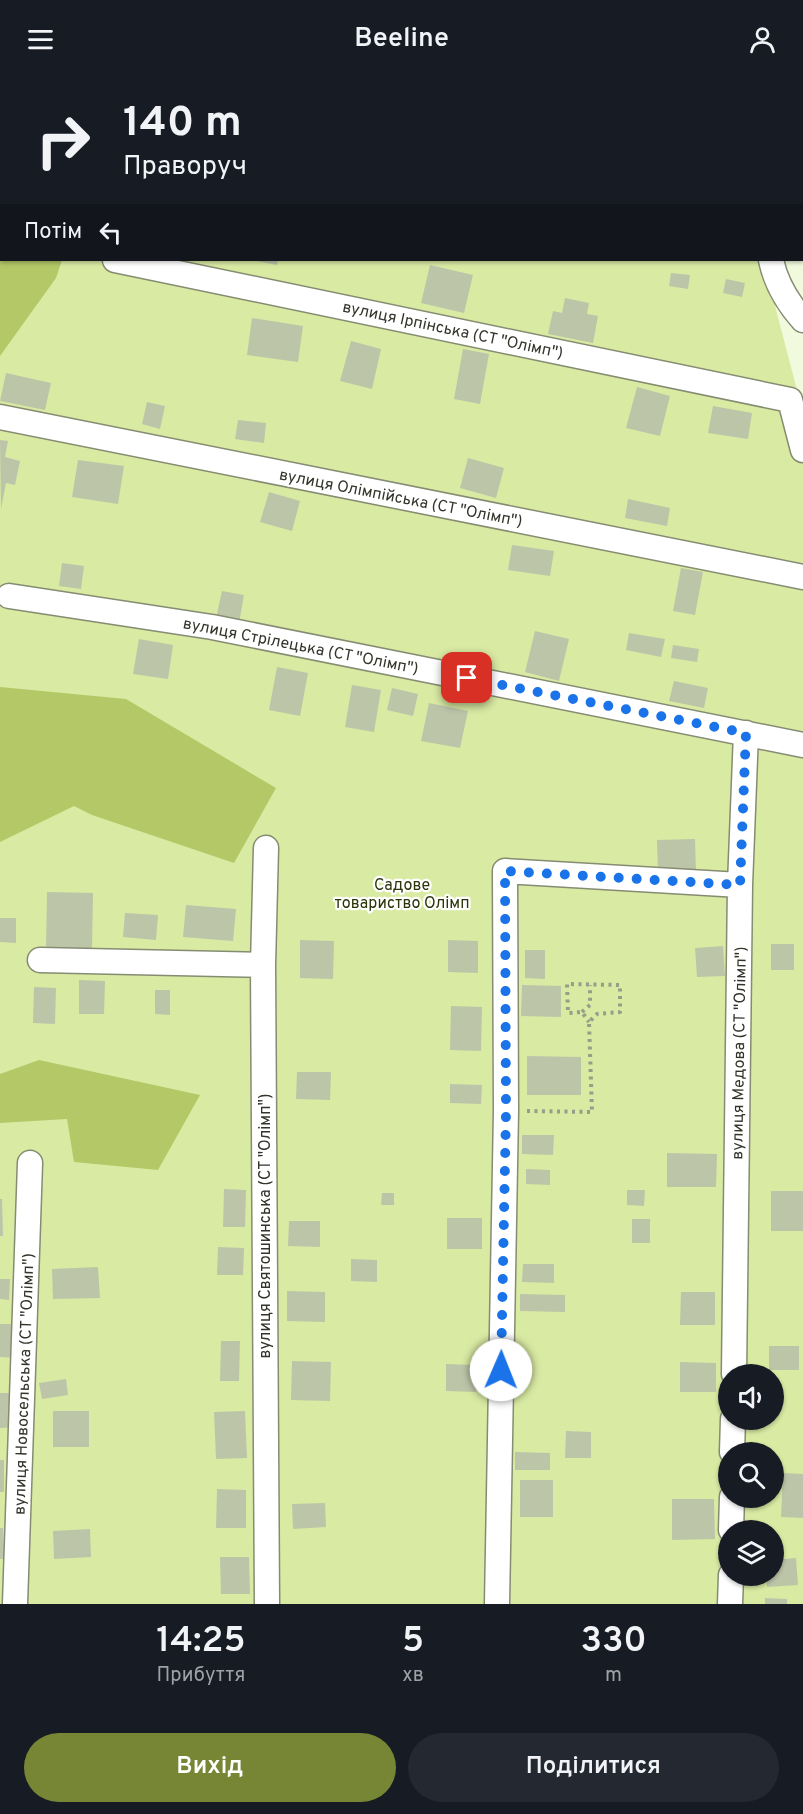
<!DOCTYPE html>
<html lang="uk">
<head>
<meta charset="utf-8">
<style>
  :root { --surface:#171b24; --page:#242831; --text:#f1f3f6; --muted:#9ea1a6; --accent:#768635 }
  body { margin:0; font-family:Overpass,sans-serif; background:var(--page); color:var(--text); height:100vh; display:flex; flex-direction:column; font-size:22px; white-space:nowrap }
  * { box-sizing:border-box; margin:0 }
  p { font-size:20px; color:var(--muted) }
  .icon { flex:none; width:33px; height:33px; fill:none; stroke:currentColor; stroke-width:2; stroke-linecap:round; stroke-linejoin:round }
  .map { position:relative; height:1526px; overflow:hidden }
  .sheet { display:flex; flex-direction:column; background:var(--surface); flex:1 }
  .sheet>* { flex:none }
  .banner { position:absolute; left:0px; top:0px; width:804px; height:183px; box-shadow:0 2px 4px #0004; background:#171b24; color:var(--text); overflow:hidden }
  .tools { position:absolute; left:718px; top:1286px; display:grid; gap:12px }
  .tools a { display:grid; place-items:center; width:66px; height:66px; border-radius:50%; background:var(--surface); box-shadow:0 2px 4px #0004; font-size:30px }
  .pin { position:absolute; display:grid; place-items:center; width:51px; height:51px; color:#fff; margin:-26px; border-radius:12px; box-shadow:0 3px 9px #0006 }
  .me { position:absolute; width:66px; margin:-33px; rotate:1deg; stroke-linejoin:round; filter:drop-shadow(0 0 4px #0008) }
  .turn { display:flex; align-items:center; gap:21px; height:126px; padding:0 24px; font-size:27px }
  .turn .icon { width:78px; height:78px; stroke-width:2.5 }
  .turn b { display:block; font-size:42px; line-height:51px }
  .then { display:flex; align-items:center; height:57px; padding:0 24px; background:#0003; gap:12px; font-size:22px }
  .eta { display:flex; justify-content:space-evenly; align-items:center; height:102px; text-align:center }
  .eta b { font-size:36px; font-weight:600; line-height:42px }
  .action { display:flex; gap:12px; margin-top:auto; padding:12px 24px }
  .action a { flex:1; height:69px; border-radius:36px; background:var(--accent); color:#fff; font-size:24px; font-weight:600; line-height:69px; text-align:center }
  .action a+a { background:var(--page); color:var(--text) }
  header { display:flex; justify-content:space-between; align-items:center; height:78px; padding:0 24px; background:var(--surface); font-size:27px; font-weight:600 }
  .map>svg:first-child { display:block }
</style>
</head>
<body>
<header><svg class="icon" aria-label="menu" viewBox="0 0 24 24"><path d="M4 6h16M4 12h16M4 18h16"/></svg>Beeline<svg class="icon" aria-label="person" viewBox="0 0 24 24"><circle cx="12" cy="8" r="4"/><path d="M4 21q1-7 8-7t8 7"/></svg></header>
<div class="map">
<svg width="803" height="1526" viewBox="0 0 803 1526">
  <rect width="100%" height="100%" fill="#f2fadd"/>
  <path fill="#d9eaa3" fill-rule="evenodd" d="M164,0H717V1L163,2Z
    M38,182H763L803,335V1526H0V245ZM729,1296H774V1341H729ZM729,1374H774V1419H729ZM729,1452H774V1497H729Z"/>
  <path fill="#b4c868" d="M0,0H199L2,2V182H62L56,200L0,278Z
    M0,609L126,621L276,710L234,785L92,737L74,728L0,764Z
    M39,982L200,1017L158,1092L74,1084L67,1041L0,1045V996Z"/>
  <path fill="#bdc5a9" d="M252,182H278L277,187Z
    M430,187L473,197L464,235L421,225Z
    M671,195L690,197L688,211L669,208Z
    M726,201L745,205L742,219L723,215Z
    M565,220L589,225L587,236L598,238L593,265L548,256L553,233L562,235Z
    M252,240L303,248L298,284L247,277Z
    M351,263L381,271L372,311L340,303Z
    M463,271L489,276L480,326L454,321Z
    M6,295L51,305L45,332L0,323Z
    M637,309L670,318L660,358L626,350Z
    M147,324L165,328L160,351L142,346Z
    M713,328L752,335L748,361L708,355Z
    M238,342L266,345L264,365L235,361Z
    M0,362L8,363L5,379L20,383L15,407L6,405L1,431Z
    M468,380L504,390L496,420L460,410Z
    M78,382L124,388L118,426L72,419Z
    M269,414L300,423L292,453L260,444Z
    M628,421L670,430L667,448L625,440Z
    M512,467L554,473L550,498L508,492Z
    M62,485L84,488L81,511L59,508Z
    M681,490L703,494L695,537L673,533Z
    M222,513L244,517L239,545L216,540Z
    M535,553L569,561L559,603L525,594Z
    M629,555L665,561L661,579L626,572Z
    M139,561L173,567L168,601L133,596Z
    M673,567L699,571L697,584L671,580Z
    M277,589L308,595L300,638L269,632Z
    M674,603L708,610L704,630L669,623Z
    M352,607L381,612L374,654L345,649Z
    M392,610L418,616L413,638L387,632Z
    M429,625L468,633L460,670L421,663Z
    M695,761L696,794L658,795L657,762Z
    M47,814L93,815L92,871L46,870Z
    M186,827L236,831L233,863L183,859Z
    M125,835L158,837L156,862L123,859Z
    M0,840H16V865L0,864Z
    M300,862L334,863L333,901L300,900Z
    M448,862L478,863V895L448,894Z
    M771,866H794V892H771Z
    M723,868L725,898L697,899L695,870Z
    M525,872H545V901L525,900Z
    M79,902L105,903L104,936H79Z
    M522,907L561,908V939L521,938Z
    M34,909L56,910L55,946L33,945Z
    M155,912H170V937L155,936Z
    M451,928L482,929L481,973L450,972Z
    M527,978L581,979V1017H527Z
    M297,994H331L330,1022L296,1021Z
    M450,1006L482,1007L481,1026L450,1025Z
    M522,1057H554L553,1077L522,1076Z
    M667,1075L717,1076L716,1109H667Z
    M526,1091L550,1092V1107L526,1106Z
    M224,1111L246,1112L245,1149H223Z
    M627,1112H645L644,1128L627,1127Z
    M771,1113H803V1153H771Z
    M382,1115H394V1127H381Z
    M0,1121H2L3,1158H0Z
    M447,1140H482V1171H447Z
    M632,1141H650V1165H632Z
    M289,1143H320V1169L288,1168Z
    M218,1169L244,1170L243,1197H217Z
    M351,1181L377,1182V1204L351,1203Z
    M523,1186H554V1205L522,1204Z
    M98,1189L100,1220L53,1221L52,1191Z
    M0,1201H10L9,1222L0,1221Z
    M287,1213L325,1214V1244L287,1243Z
    M681,1214H715V1247H680Z
    M520,1216L565,1217V1234L520,1233Z
    M0,1246H15V1280L0,1279Z
    M221,1263H240L239,1303H220Z
    M769,1268H799V1292H769Z
    M292,1283L331,1284L330,1323L291,1322Z
    M680,1284L716,1285V1314H680Z
    M446,1286L477,1287L476,1314L446,1313Z
    M66,1301L68,1317L42,1321L39,1305Z
    M0,1315H18L19,1349L0,1350Z
    M53,1333H89V1369H53Z
    M245,1333L247,1380L216,1381L214,1334Z
    M566,1353L591,1354V1380H565Z
    M515,1374L550,1375V1392H515Z
    M0,1382H4V1414H0Z
    M783,1395L803,1396V1440L781,1439Z
    M520,1402H553V1439H520Z
    M217,1411L246,1412V1450H216Z
    M672,1421H714L715,1461L672,1462Z
    M325,1425L326,1449L293,1451L292,1426Z
    M0,1450H3L4,1481H0Z
    M90,1451L91,1479L54,1481L53,1453Z
    M220,1479H249L250,1516H221Z
    M796,1480L798,1507L767,1509L766,1497H774V1482Z
    M765,1520L787,1521V1526H765Z"/>
  <g fill="none" stroke-linecap="round" stroke-linejoin="round">
    <defs>
      <path id="minor" d="M391,0L396,2
        M741,0L742,2
        M562,2V0
        M115,182L790,322L803,372
        M771,182C776,206 787,224 803,242
        M0,339L803,499
        M9,518L212,549L803,667
        M266,770L263,887L267,1526
        M40,882L263,887
        M734,1296L740,807L746,655
        M732,1374L733,1341
        M731,1452L732,1419
        M15,1526L30,1085
        M497,1526L506,1033L505,793L740,807
        M730,1526L731,1497"/>
    </defs>
    <use href="#minor" stroke="#858c72" stroke-width="27"/>
    <path stroke="#979d89" stroke-width="4" stroke-dasharray="3 4.5" stroke-linecap="butt" d="M582,934L590,927V907
      M527,1033L592,1034L589,944L597,936L620,934V907L567,906L568,935L582,934L589,944"/>
    <use href="#minor" stroke="#fff" stroke-width="24"/>
  </g>
  <g fill="none" stroke-linecap="round" stroke-linejoin="round">
    <path stroke="#1a73e8" stroke-width="10" stroke-dasharray="0 18" d="M467,600L746,655L740,807L505,793L506,1034L501,1292"/>
  </g>
  <g text-anchor="middle" stroke-width="4.5" stroke-linejoin="round" paint-order="stroke">
    <g font-size="16" fill="#32352a" stroke="#fff">
      <text transform="translate(453 251) rotate(12)" y="6">вулиця Ірпінська (СТ "Олімп")</text>
      <text transform="translate(401 419) rotate(11)" y="6">вулиця Олімпійська (СТ "Олімп")</text>
      <text transform="translate(301 567) rotate(11)" y="6">вулиця Стрілецька (СТ "Олімп")</text>
      <text transform="translate(738 975) rotate(-89)" y="6">вулиця Медова (СТ "Олімп")</text>
      <text transform="translate(264 1148) rotate(-90)" y="6">вулиця Святошинська (СТ "Олімп")</text>
      <text transform="translate(23 1306) rotate(-88)" y="6">вулиця Новосельська (СТ "Олімп")</text>
    </g>
    <g font-size="16" fill="#2c340a" stroke="#fff">
      <text x="402" y="812">Садове<tspan x="402" dy="18">товариство Олімп</tspan></text>
    </g>
  </g>
</svg>
<div class="tools">
<a><svg class="icon" aria-label="sound" viewBox="0 0 24 24"><path d="M4 9h4l5-4v14l-5-4H4zM17 9q2 3 0 6"/></svg></a>
<a><svg class="icon" aria-label="search" viewBox="0 0 24 24"><circle cx="10" cy="10" r="6"/><path d="M15 15l6 6"/></svg></a>
<a><svg class="icon" aria-label="layers" viewBox="0 0 24 24"><path d="M12 4l9 5-9 5-9-5zM3 14l9 5 9-5"/></svg></a>
</div>
<div class="pin" style="left:467px;top:600px;background:#d93025"><svg class="icon" aria-label="arrive" viewBox="0 0 24 24"><path d="M6 21V4h12l-3 4 3 4H6"/></svg></div>
<svg class="me" style="left:501px;top:1292px" viewBox="-20 -20 40 40"><circle r="19" fill="#fff"/><path d="M0-13L10 11 0 6-10 11z" fill="#1a73e8"/></svg>
<div class="banner">
<div class="turn"><svg class="icon" aria-label="right" viewBox="0 0 24 24"><path d="M7 20v-9h11M14 6l5 5-5 5"/></svg><div><b>140 m</b>Праворуч</div></div>
<div class="then">Потім<svg class="icon" aria-label="left" viewBox="0 0 24 24"><path d="M17 20v-9H6M10 6l-5 5 5 5"/></svg></div>
</div>
</div>
<section class="sheet">
<div class="eta">
<div><b>14:25</b><p>Прибуття</p></div>
<div><b>5</b><p>хв</p></div>
<div><b>330</b><p>m</p></div>
</div>
<div class="action"><a>Вихід</a><a>Поділитися</a></div>
</section>
</body>
</html>
